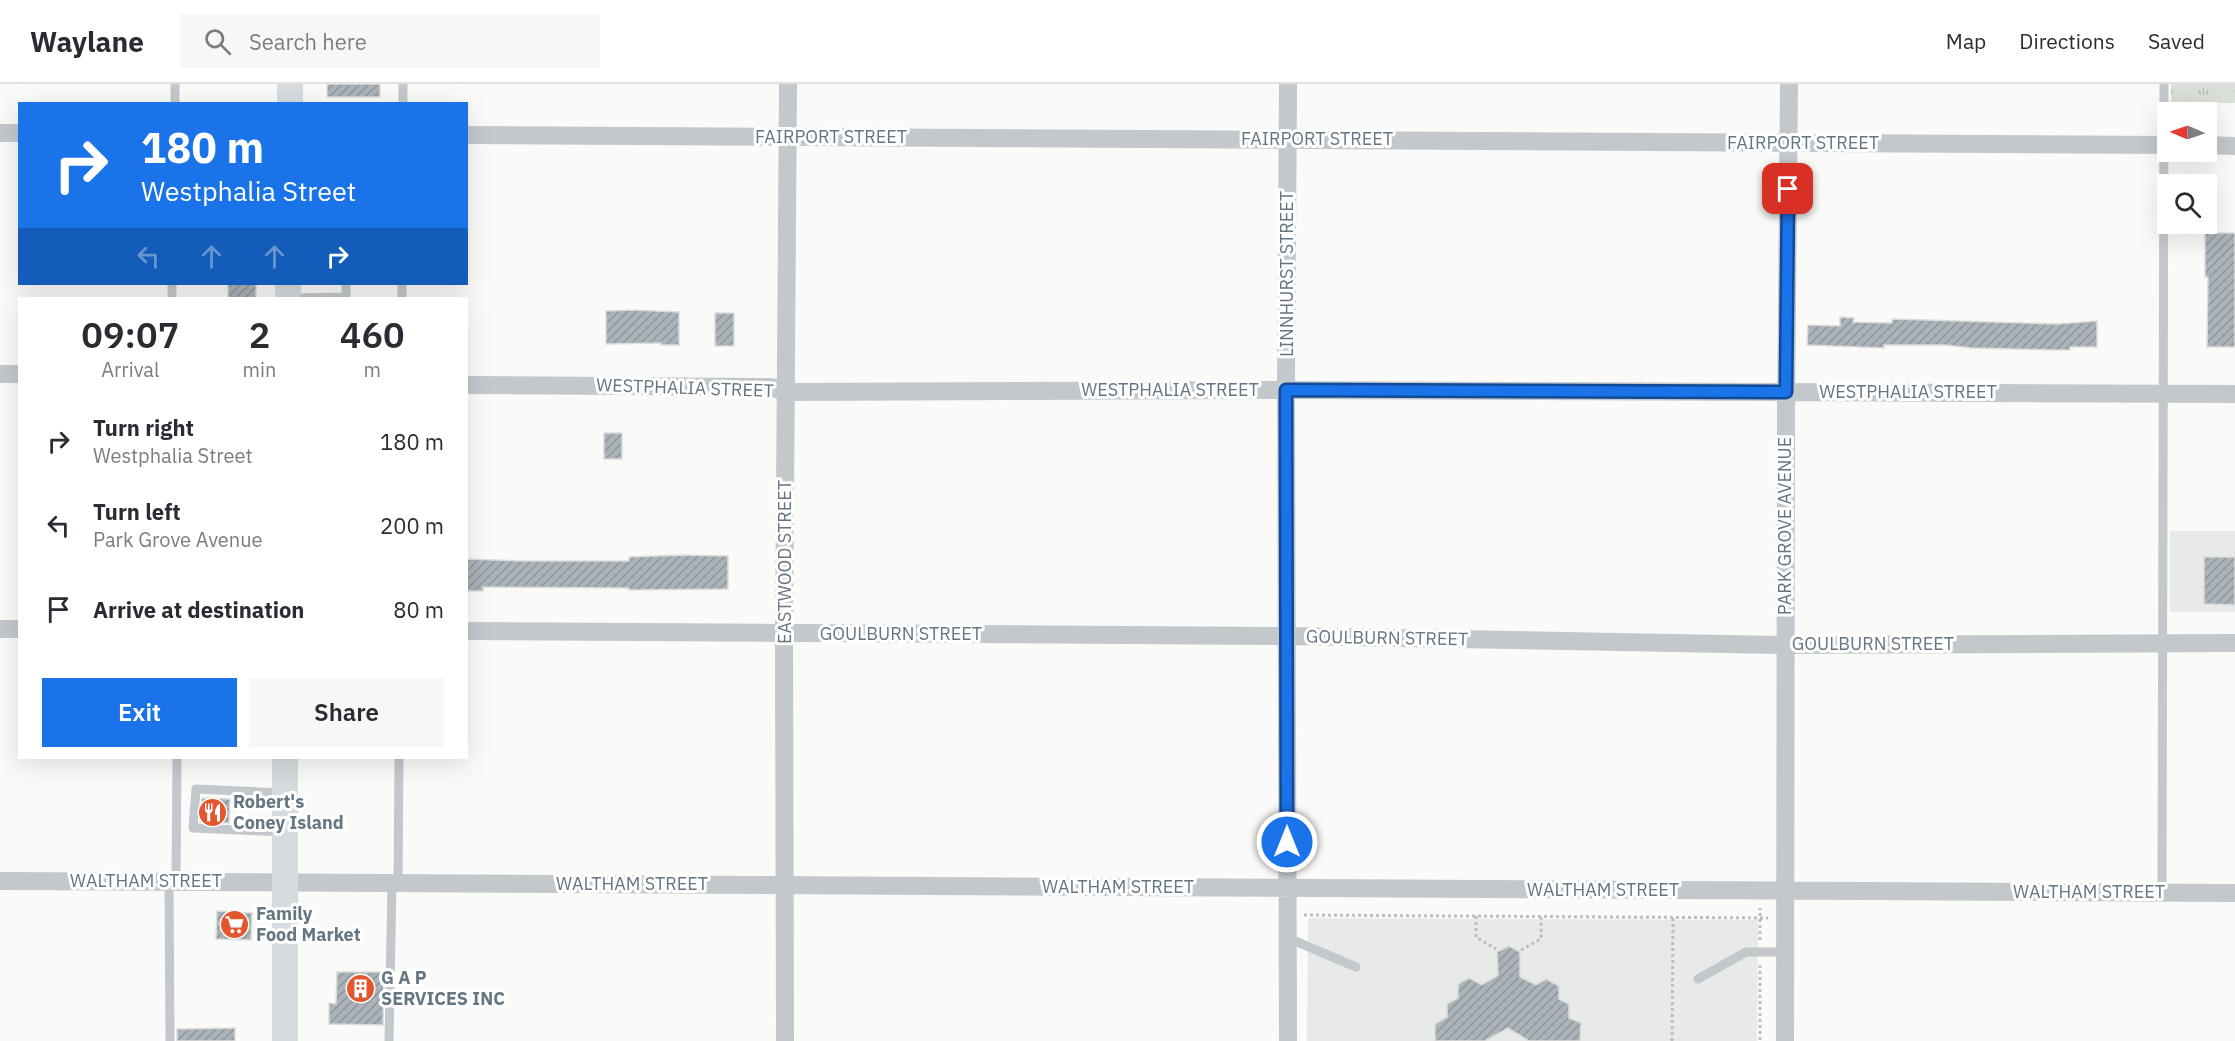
<!DOCTYPE html>
<html lang="en">
<head>
<meta charset="utf-8">
<style>
  :root { --surface:#fff; --page:#f7f7f7; --text:#2b2b33; --muted:#7c7c81; --line:#e1e1e2; --accent:#1a73e8 }
  body { margin:0; font-family:"IBM Plex Sans",sans-serif; background:var(--page); color:var(--text); height:100vh; display:flex; flex-direction:column; font-size:22px; white-space:nowrap }
  * { box-sizing:border-box; margin:0 }
  p { font-size:20px; color:var(--muted) }
  .icon { flex:none; width:33px; height:33px; fill:none; stroke:currentColor; stroke-width:2; stroke-linecap:round; stroke-linejoin:round }
  .map { position:relative; flex:1; overflow:hidden }
  .side { position:absolute; left:18px; top:213px; width:450px; height:462px; display:flex; flex-direction:column; background:var(--surface); border-radius:0px; box-shadow:0 6px 24px #0002 }
  .side>* { flex:none }
  .top-card { position:absolute; left:18px; top:18px; width:450px; height:183px; border-radius:0px; box-shadow:0 6px 24px #0002; background:#1a73e8; color:#fff; overflow:hidden }
  .needle { width:39px; rotate:272deg }
  .fabs { position:absolute; left:2157px; top:18px; display:grid; gap:12px }
  .fabs a { display:grid; place-items:center; width:60px; height:60px; border-radius:0px; background:var(--surface); box-shadow:0 6px 24px #0002; font-size:30px }
  .pin { position:absolute; display:grid; place-items:center; width:51px; height:51px; color:#fff; margin:-26px; border-radius:12px; box-shadow:0 3px 9px #0006 }
  .me { position:absolute; width:66px; margin:-33px; rotate:0deg; stroke-linejoin:round; filter:drop-shadow(0 0 4px #0008) }
  .turn { display:flex; align-items:center; gap:21px; height:126px; padding:0 24px; font-size:27px }
  .turn .icon { width:78px; height:78px; stroke-width:2.5 }
  .turn b { display:block; font-size:42px; line-height:51px }
  .lanes { display:flex; align-items:center; height:57px; padding:0 24px; background:#0003; justify-content:center; gap:30px; direction:ltr }
  .lanes .off { opacity:.35 }
  .eta { display:flex; justify-content:space-evenly; align-items:center; height:102px; text-align:center }
  .eta b { font-size:36px; font-weight:600; line-height:42px }
  .action { display:flex; gap:12px; margin-top:auto; padding:12px 24px }
  .action a { flex:1; height:69px; border-radius:0px; background:var(--accent); color:#fff; font-size:24px; font-weight:600; line-height:69px; text-align:center }
  .action a+a { background:var(--page); color:var(--text) }
  ul { padding:0; list-style:none }
  li { display:flex; align-items:center; gap:18px; height:84px; padding:0 24px }
  li div { flex:1 }
  li b { display:block; font-size:22px }
  li em { font-style:normal }
  header { display:flex; align-items:center; gap:36px; box-sizing:border-box; height:84px; padding:0 30px; background:var(--surface); border-bottom:2px solid var(--line) }
  header strong { font-size:28px }
  nav { display:flex; gap:33px; margin-inline-start:auto; font-size:21px }
  .search { width:420px; height:54px; background:var(--page); display:flex; align-items:center; gap:15px; box-sizing:border-box; padding:0 21px; border-radius:0px; color:var(--muted); font-size:22px }
  .map>svg:first-child { display:block }
</style>
</head>
<body>
<header>
<strong>Waylane</strong>
<div class="search"><svg class="icon" aria-label="search" viewBox="0 0 24 24"><circle cx="10" cy="10" r="6"/><path d="M15 15l6 6"/></svg>Search here</div>
<nav><a>Map</a><a>Directions</a><a>Saved</a></nav>
</header>
<div class="map">
<svg width="2235" height="957" viewBox="0 0 2235 957">
  <defs>
    <pattern id="park-tufts" width="24" height="20" patternUnits="userSpaceOnUse" patternTransform="scale(1.5)"><rect width="24" height="20" fill="#dadfd7"/><path d="M3 7l-1-3M5 7V3M7 7l1-3M15 17l-1-3M17 17v-4M19 17l1-3" fill="none" stroke="#b4b9b4"/></pattern>
    <pattern id="building-hatch" width="6" height="6" patternUnits="userSpaceOnUse" patternTransform="scale(1.5)"><rect width="6" height="6" fill="#aab3b9"/><path d="M-1 1l2-2M0 6l6-6M5 7l2-2" fill="none" stroke="#8e969c"/></pattern>
  </defs>
  <rect width="100%" height="100%" fill="#fafaf8"/>
  <path fill="#e8e9e9" d="M2170,447H2235V528H2170Z
    M1308,834L1758,836L1757,957H1307Z"/>
  <path fill="url(#park-tufts)" d="M2171,0H2235V19H2171Z"/>
  <path fill="url(#building-hatch)" stroke="#dcdcda" stroke-width="1.5" d="M327,0H380V13H327Z
    M2205,149H2235V263H2207L2208,193H2205Z
    M228,200H256V214H228Z
    M634,226L679,228V261H661V259L606,260V227Z
    M715,229H734V262H715Z
    M1840,233L1854,234L1853,238L1892,239V235L2056,240L2097,237V263H2070V266H2052L1972,264L1945,261H1884V264L1807,261L1808,241L1840,242Z
    M604,349H622V375H604Z
    M683,471L728,472V505L629,506V504L483,503V507H466V475L525,477H629V473Z
    M2204,473H2235V521L2204,520Z
    M202,714L230,715L229,739L200,738Z
    M217,827L252,829L251,856L216,855Z
    M1509,862L1520,868V893L1536,901L1546,895L1559,902V915L1569,920V934L1581,939L1580,957H1529L1508,944L1485,957H1435V940L1447,933V920L1458,914V900L1469,894L1482,901L1498,891L1497,868Z
    M337,888H384L383,941L329,940V919L336,920Z
    M235,944V957H177V945Z"/>
  <g fill="none" stroke-linecap="round" stroke-linejoin="round">
    <path stroke="#bbbfc2" stroke-width="3" stroke-dasharray="3 3" stroke-linecap="butt" d="M1304,831L1768,834
      M1476,832V853L1496,865
      M1760,856V824
      M1521,866L1541,855V833
      M1760,881V957
      M1672,957L1673,833"/>
    <path stroke="#c3c8cc" stroke-width="9" d="M175,20V0
      M403,20V0
      M172,200V214
      M290,214L346,213V200
      M402,214V200
      M283,709L196,705L193,744L285,748
      M169,797L170,957
      M176,797L177,674
      M398,799L399,674
      M2162,809L2164,0
      M1288,854L1356,883
      M1698,895L1746,868H1785
      M389,957L392,799"/>
    <path stroke="#c3c8cc" stroke-width="18" d="M0,49H20
      M466,51L2168,61
      M2206,61L2235,62
      M0,290H20
      M466,301L771,303L785,308L1267,306L2235,310
      M0,545H20
      M466,547L1287,552L1785,561L2235,559
      M0,797L2235,809
      M785,957L784,550L788,0
      M1288,957L1286,306L1288,0
      M1785,957L1786,329L1789,0"/>
    <path stroke="#d6dbdf" stroke-width="26" d="M290,0V20
      M288,214V200
      M285,957V674"/>
  </g>
  <g fill="none" stroke-linecap="round" stroke-linejoin="round">
    <defs>
      <path id="route" d="M1287,758L1286,306L1786,308L1788,105"/>
    </defs>
    <use href="#route" stroke="#114b97" stroke-width="15"/>
    <use href="#route" stroke="#1a73e8" stroke-width="10"/>
  </g>
  <defs>
    <symbol id="restaurant-disc" viewBox="-11 -11 22 22"><circle r="9.5" fill="#e4572e" stroke="#fff"/><path d="M-5-6h1v4h1v-4h1v4h1v-4h1v5L-1.5 .5V6h-2V.5L-5-1ZM5-6V6H3V1.5H1.5Q1.5-4 5-6Z" fill="#fff"/></symbol>
    <symbol id="supermarket-disc" viewBox="-11 -11 22 22"><circle r="9.5" fill="#e4572e" stroke="#fff"/><path d="M-6-5.5h2.5l.6 2H6L4.5 2H-2.5L-4.4-4H-6ZM-1.5 3.2a1.3 1.3 0 1 0 .1 0ZM3 3.2a1.3 1.3 0 1 0 .1 0Z" fill="#fff"/></symbol>
    <symbol id="building-disc" viewBox="-11 -11 22 22"><circle r="9.5" fill="#e4572e" stroke="#fff"/><path d="M-4-6H4V6H1V3H-1V6H-4ZM-2.5-4.3h1.7v1.8h-1.7ZM.8-4.3h1.7v1.8H.8ZM-2.5-1h1.7V.8h-1.7ZM.8-1h1.7V.8H.8Z" fill="#fff"/></symbol>
  </defs>
  <g fill-rule="evenodd">
    <use href="#restaurant-disc" x="196" y="712" width="33" height="33"/>
    <use href="#supermarket-disc" x="218" y="824" width="33" height="33"/>
    <use href="#building-disc" x="344" y="888" width="33" height="33"/>
  </g>
  <g text-anchor="middle" stroke-width="6" stroke-linejoin="round" paint-order="stroke">
    <g font-size="18" fill="#657683" stroke="#fff">
      <text x="831" y="59">FAIRPORT STREET</text>
      <text x="1317" y="61">FAIRPORT STREET</text>
      <text x="1803" y="65">FAIRPORT STREET</text>
      <text transform="translate(1287 190) rotate(-90)" y="6">LINNHURST STREET</text>
      <text transform="translate(685 304) rotate(2)" y="6">WESTPHALIA STREET</text>
      <text x="1170" y="312">WESTPHALIA STREET</text>
      <text x="1908" y="314">WESTPHALIA STREET</text>
      <text transform="translate(1785 442) rotate(-90)" y="6">PARK GROVE AVENUE</text>
      <text transform="translate(785 478) rotate(-90)" y="6">EASTWOOD STREET</text>
      <text x="901" y="556">GOULBURN STREET</text>
      <text transform="translate(1387 554) rotate(1)" y="6">GOULBURN STREET</text>
      <text x="1873" y="566">GOULBURN STREET</text>
      <text x="146" y="803">WALTHAM STREET</text>
      <text x="632" y="806">WALTHAM STREET</text>
      <text x="1118" y="809">WALTHAM STREET</text>
      <text x="1603" y="812">WALTHAM STREET</text>
      <text x="2089" y="814">WALTHAM STREET</text>
    </g>
    <g font-size="18" font-weight="bold" fill="#657683" stroke="#fff" text-anchor="start">
      <text x="233" y="724">Robert's<tspan x="233" dy="21">Coney Island</tspan></text>
      <text x="256" y="836">Family<tspan x="256" dy="21">Food Market</tspan></text>
      <text x="381" y="900">G A P<tspan x="381" dy="21">SERVICES INC</tspan></text>
    </g>
  </g>
</svg>
<div class="fabs">
<a><svg class="needle" viewBox="-14 -14 28 28"><path d="M0-13l5 13h-10z" fill="#e53935"/><path d="M0 13l5-13h-10z" fill="#7c7c81"/></svg></a>
<a><svg class="icon" aria-label="search" viewBox="0 0 24 24"><circle cx="10" cy="10" r="6"/><path d="M15 15l6 6"/></svg></a>
</div>
<div class="pin" style="left:1788px;top:105px;background:#d93025"><svg class="icon" aria-label="arrive" viewBox="0 0 24 24"><path d="M6 21V4h12l-3 4 3 4H6"/></svg></div>
<svg class="me" style="left:1287px;top:758px" viewBox="-20 -20 40 40"><circle r="17" fill="#1a73e8" stroke="#fff" stroke-width="3"/><path d="M0-11L8 9 0 5-8 9z" fill="#fff"/></svg>
<div class="top-card">
<div class="turn"><svg class="icon" aria-label="right" viewBox="0 0 24 24"><path d="M7 20v-9h11M14 6l5 5-5 5"/></svg><div><b>180 m</b>Westphalia Street</div></div>
<div class="lanes"><svg class="icon off" aria-label="left" viewBox="0 0 24 24"><path d="M17 20v-9H6M10 6l-5 5 5 5"/></svg><svg class="icon off" aria-label="ahead" viewBox="0 0 24 24"><path d="M12 20V5M6 11l6-6 6 6"/></svg><svg class="icon off" aria-label="ahead" viewBox="0 0 24 24"><path d="M12 20V5M6 11l6-6 6 6"/></svg><svg class="icon" aria-label="right" viewBox="0 0 24 24"><path d="M7 20v-9h11M14 6l5 5-5 5"/></svg></div>
</div>
<section class="side">
<div class="eta">
<div><b>09:07</b><p>Arrival</p></div>
<div><b>2</b><p>min</p></div>
<div><b>460</b><p>m</p></div>
</div>
<ul>
<li><svg class="icon" aria-label="right" viewBox="0 0 24 24"><path d="M7 20v-9h11M14 6l5 5-5 5"/></svg><div><b>Turn right</b><p>Westphalia Street</p></div><em>180 m</em></li>
<li><svg class="icon" aria-label="left" viewBox="0 0 24 24"><path d="M17 20v-9H6M10 6l-5 5 5 5"/></svg><div><b>Turn left</b><p>Park Grove Avenue</p></div><em>200 m</em></li>
<li><svg class="icon" aria-label="arrive" viewBox="0 0 24 24"><path d="M6 21V4h12l-3 4 3 4H6"/></svg><div><b>Arrive at destination</b></div><em>80 m</em></li>
</ul>
<div class="action"><a>Exit</a><a>Share</a></div>
</section>
</div>
</body>
</html>
